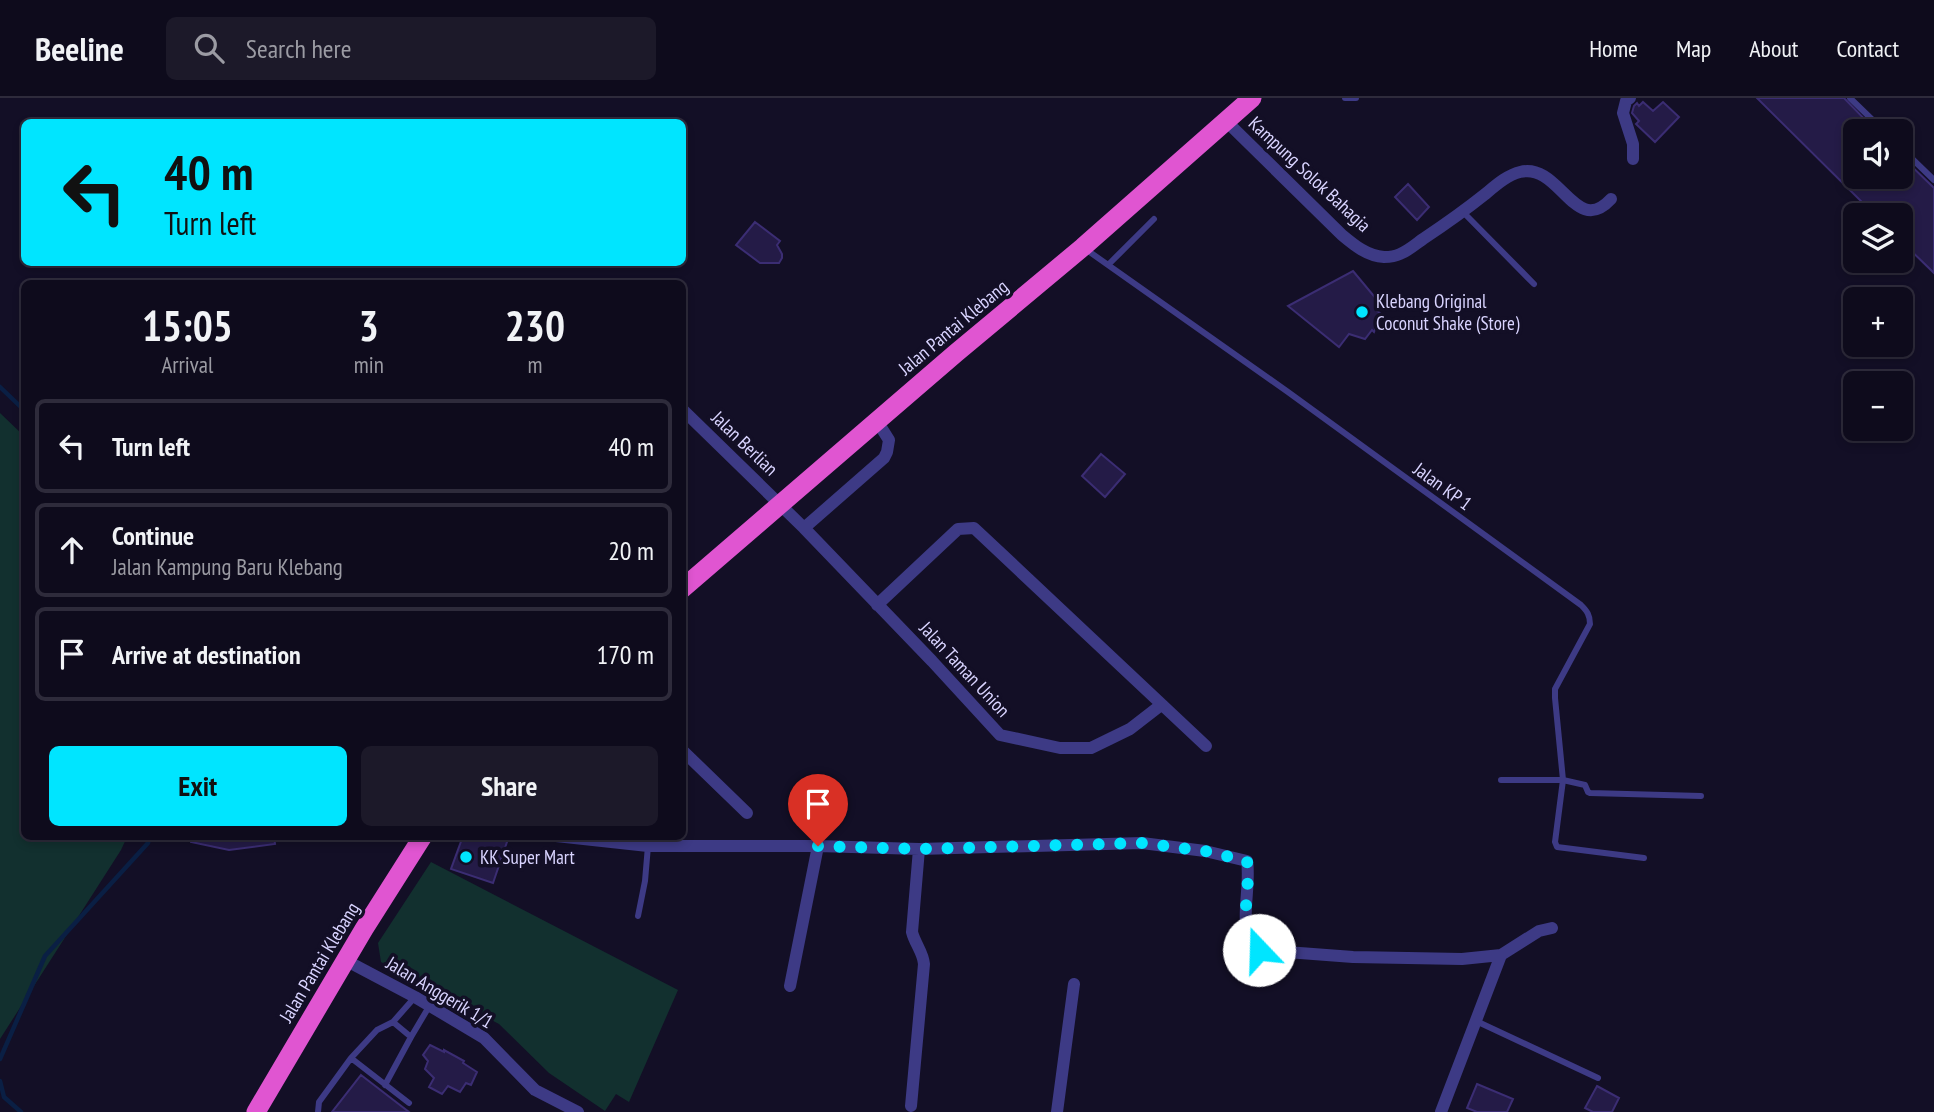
<!DOCTYPE html>
<html lang="en">
<head>
<meta charset="utf-8">
<style>
  :root { --surface:#0e0b1c; --page:#1c1929; --text:#f1f3f6; --muted:#9b9ba3; --line:#2e2b3b; --accent:#00e5ff }
  body { margin:0; font-family:"PT Sans Narrow",sans-serif; background:var(--page); color:var(--text); height:100vh; display:flex; flex-direction:column; font-size:26px; white-space:nowrap }
  * { box-sizing:border-box; margin:0 }
  p { font-size:23px; color:var(--muted) }
  .icon { flex:none; width:38px; height:38px; fill:none; stroke:currentColor; stroke-width:2; stroke-linecap:round; stroke-linejoin:round }
  .map { position:relative; flex:1; overflow:hidden }
  .details { position:absolute; left:21px; top:182px; width:665px; height:560px; display:flex; flex-direction:column; background:var(--surface); border-radius:10px; box-shadow:0 4px 10px #0003,0 0 0 2px var(--line) }
  .details>* { flex:none }
  .banner { position:absolute; left:21px; top:21px; width:665px; height:147px; border-radius:10px; box-shadow:0 4px 10px #0003,0 0 0 2px var(--line); background:#00e5ff; color:#111; overflow:hidden }
  .buttons { position:absolute; left:1843px; top:21px; display:grid; gap:14px }
  .buttons a { display:grid; place-items:center; width:70px; height:70px; border-radius:10px; background:var(--surface); box-shadow:0 4px 10px #0003,0 0 0 2px var(--line); font-size:35px }
  .pin { position:absolute; display:grid; place-items:center; width:60px; height:60px; color:#fff; margin:-72px -30px; border-radius:50% 50% 50% 0; rotate:-45deg; box-shadow:0 0 7px #0007 }
  .pin .icon { rotate:45deg }
  .me { position:absolute; width:77px; margin:-38px; rotate:339deg; stroke-linejoin:round; filter:drop-shadow(0 0 5px #0008) }
  .turn { display:flex; align-items:center; gap:24px; height:147px; padding:0 28px; font-size:32px }
  .turn .icon { width:91px; height:91px; stroke-width:2.5 }
  .turn b { display:block; font-size:49px; line-height:60px }
  .eta { display:flex; justify-content:space-evenly; align-items:center; height:119px; text-align:center }
  .eta b { font-size:42px; font-weight:600; line-height:49px }
  .cta { display:flex; gap:14px; margin-top:auto; padding:14px 28px }
  .cta a { flex:1; height:80px; border-radius:10px; background:var(--accent); color:#111; font-size:28px; font-weight:600; line-height:80px; text-align:center }
  .cta a+a { background:var(--page); color:var(--text) }
  ul { padding:0; list-style:none }
  li { display:flex; align-items:center; gap:21px; height:94px; margin:0 14px 10px; padding:0 14px; border:4px solid var(--line); border-radius:10px }
  li div { flex:1 }
  li b { display:block; font-size:26px }
  li em { font-style:normal }
  header { display:flex; align-items:center; gap:42px; box-sizing:border-box; height:98px; padding:0 35px; background:var(--surface); border-bottom:2px solid var(--line) }
  header strong { font-size:33px }
  nav { display:flex; gap:38px; margin-inline-start:auto; font-size:24px }
  .search { width:490px; height:63px; background:var(--page); display:flex; align-items:center; gap:18px; box-sizing:border-box; padding:0 24px; border-radius:10px; color:var(--muted); font-size:26px }
  .map>svg:first-child { display:block }
</style>
</head>
<body>
<header>
<strong>Beeline</strong>
<div class="search"><svg class="icon" aria-label="search" viewBox="0 0 24 24"><circle cx="10" cy="10" r="6"/><path d="M15 15l6 6"/></svg>Search here</div>
<nav><a>Home</a><a>Map</a><a>About</a><a>Contact</a></nav>
</header>
<div class="map">
<svg width="1934" height="1014" viewBox="0 0 1934 1014">
  <rect width="100%" height="100%" fill="#130f26"/>
  <path fill="#12302f" d="M0,315L24,338V738L127,739L121,752L0,941Z
    M431,764L678,892L629,1004L616,996L605,1013L549,975L499,926L381,864L378,845Z"/>
  <g fill="none" stroke-linecap="round" stroke-linejoin="round">
    <path stroke="#0a1f44" stroke-width="4.5" d="M0,289L24,312
      M0,961L45,858L148,745L150,738
      M0,983L4,999L21,1014"/>
  </g>
  <path fill="#241b47" stroke="#3b2d73" stroke-width="2" d="M1757,0H1844L1876,33H1855V79H1900V57L1934,90V175L1900,142V117H1875Z
    M1643,4L1653,13L1663,4L1679,19L1655,44L1636,26L1639,23L1632,15L1634,8L1637,5L1639,8Z
    M1408,86L1429,109L1417,122L1395,99Z
    M755,124L780,143L777,147L782,156V160L779,165H760L736,147Z
    M1353,173L1378,203L1375,211L1381,216L1374,234L1372,232L1365,241L1349,236L1339,249L1288,208Z
    M1101,356L1125,376L1105,399L1082,378Z
    M191,738H274L275,746L229,752L191,744Z
    M463,738H509L493,785L451,771Z
    M430,947L444,954V952L464,963L463,965L477,974L471,987L466,985L460,994L448,988L442,996L429,989L434,980L425,971L428,963L423,957Z
    M361,977L409,1014H332Z
    M1477,986L1513,1001L1507,1014H1477L1467,1010Z
    M1597,988L1619,1000L1612,1014H1593L1585,1010Z"/>
  <g fill="none" stroke-linecap="round" stroke-linejoin="round">
    <path stroke="#3d3a85" stroke-width="6" d="M1345,0H1356
      M1850,0L1884,33
      M1900,49L1934,82
      M1463,114L1534,186
      M1084,150L1288,294L1581,507C1587,513 1590,517 1590,526L1555,591V600L1563,682H1501
      M1108,167L1154,121
      M1644,760L1557,749L1555,744L1563,682L1585,687L1588,694L1590,695L1701,698
      M638,818L645,783L648,748
      M1476,923L1598,980
      M393,924L415,899
      M351,960L409,1005
      M385,987L411,939L430,907
      M318,1014L319,1004L351,960L377,932L393,924L411,939"/>
    <path stroke="#3d3a85" stroke-width="12" d="M1630,0L1626,3L1623,15L1633,46V61
      M1225,22L1342,137C1354,147 1367,158 1384,159C1388,159 1396,158 1400,156C1408,153 1416,146 1423,141C1444,127 1464,113 1484,97C1495,88 1507,77 1520,74C1560,64 1575,140 1611,101
      M682,311L804,430L932,563L1000,637L1060,650H1091L1130,631L1161,607
      M804,430L884,360L887,354L889,342L877,323
      M877,507L958,431L974,430L1206,648
      M682,652L747,715
      M556,738L648,748H818L919,751L1142,745L1205,753L1247,763C1251,786 1240,823 1250,844C1251,845 1257,850 1259,852L1353,859L1462,861L1501,857L1539,833L1552,830
      M345,862L415,899L484,940L535,992L578,1014
      M790,888L818,748
      M911,1008L924,866C923,854 915,846 912,834L919,751
      M1057,1014L1074,886
      M1441,1014L1501,857"/>
    <path stroke="#e055d1" stroke-width="19" d="M682,491L956,255L1083,149L1252,0
      M256,1014L364,831L423,738"/>
  </g>
  <g fill="none" stroke-linecap="round" stroke-linejoin="round">
    <path stroke="#00e5ff" stroke-width="12" stroke-dasharray="0 21.6" d="M818,748L919,751L1142,745L1205,753L1247,763C1251,787 1240,823 1250,844C1251,845 1257,850 1259,852"/>
  </g>
  <g fill="#00e5ff" stroke="#130f26" stroke-width="2.5">
    <circle cx="1362" cy="214" r="7"/>
    <circle cx="466" cy="759" r="7"/>
  </g>
  <g text-anchor="middle" stroke-width="7" stroke-linejoin="round" paint-order="stroke">
    <g font-size="19" fill="#d9d4ff" stroke="#130f26">
      <text transform="translate(1310 76) rotate(43)" y="7">Kampung Solok Bahagia</text>
      <text transform="translate(953 229) rotate(-40)" y="7">Jalan Pantai Klebang</text>
      <text transform="translate(745 345) rotate(44)" y="7">Jalan Berlian</text>
      <text transform="translate(1443 388) rotate(36)" y="7">Jalan KP 1</text>
      <text transform="translate(965 571) rotate(47)" y="7">Jalan Taman Union</text>
      <text transform="translate(319 864) rotate(-59)" y="7">Jalan Pantai Klebang</text>
      <text transform="translate(440 894) rotate(31)" y="7">Jalan Anggerik 1/1</text>
    </g>
    <g font-size="19" fill="#d9d4ff" stroke="#130f26" text-anchor="start">
      <text x="1376" y="210">Klebang Original<tspan x="1376" dy="22">Coconut Shake (Store)</tspan></text>
      <text x="480" y="766">KK Super Mart</text>
    </g>
  </g>
</svg>
<div class="buttons">
<a><svg class="icon" aria-label="sound" viewBox="0 0 24 24"><path d="M4 9h4l5-4v14l-5-4H4zM17 9q2 3 0 6"/></svg></a>
<a><svg class="icon" aria-label="layers" viewBox="0 0 24 24"><path d="M12 4l9 5-9 5-9-5zM3 14l9 5 9-5"/></svg></a>
<a>+</a>
<a>−</a>
</div>
<div class="pin" style="left:818px;top:748px;background:#d93025"><svg class="icon" aria-label="arrive" viewBox="0 0 24 24"><path d="M6 21V4h12l-3 4 3 4H6"/></svg></div>
<svg class="me" style="left:1259px;top:852px" viewBox="-20 -20 40 40"><circle r="19" fill="#fff"/><path d="M0-13L10 11 0 6-10 11z" fill="#00e5ff"/></svg>
<div class="banner">
<div class="turn"><svg class="icon" aria-label="left" viewBox="0 0 24 24"><path d="M17 20v-9H6M10 6l-5 5 5 5"/></svg><div><b>40 m</b>Turn left</div></div>
</div>
<section class="details">
<div class="eta">
<div><b>15:05</b><p>Arrival</p></div>
<div><b>3</b><p>min</p></div>
<div><b>230</b><p>m</p></div>
</div>
<ul>
<li><svg class="icon" aria-label="left" viewBox="0 0 24 24"><path d="M17 20v-9H6M10 6l-5 5 5 5"/></svg><div><b>Turn left</b></div><em>40 m</em></li>
<li><svg class="icon" aria-label="ahead" viewBox="0 0 24 24"><path d="M12 20V5M6 11l6-6 6 6"/></svg><div><b>Continue</b><p>Jalan Kampung Baru Klebang</p></div><em>20 m</em></li>
<li><svg class="icon" aria-label="arrive" viewBox="0 0 24 24"><path d="M6 21V4h12l-3 4 3 4H6"/></svg><div><b>Arrive at destination</b></div><em>170 m</em></li>
</ul>
<div class="cta"><a>Exit</a><a>Share</a></div>
</section>
</div>
</body>
</html>
